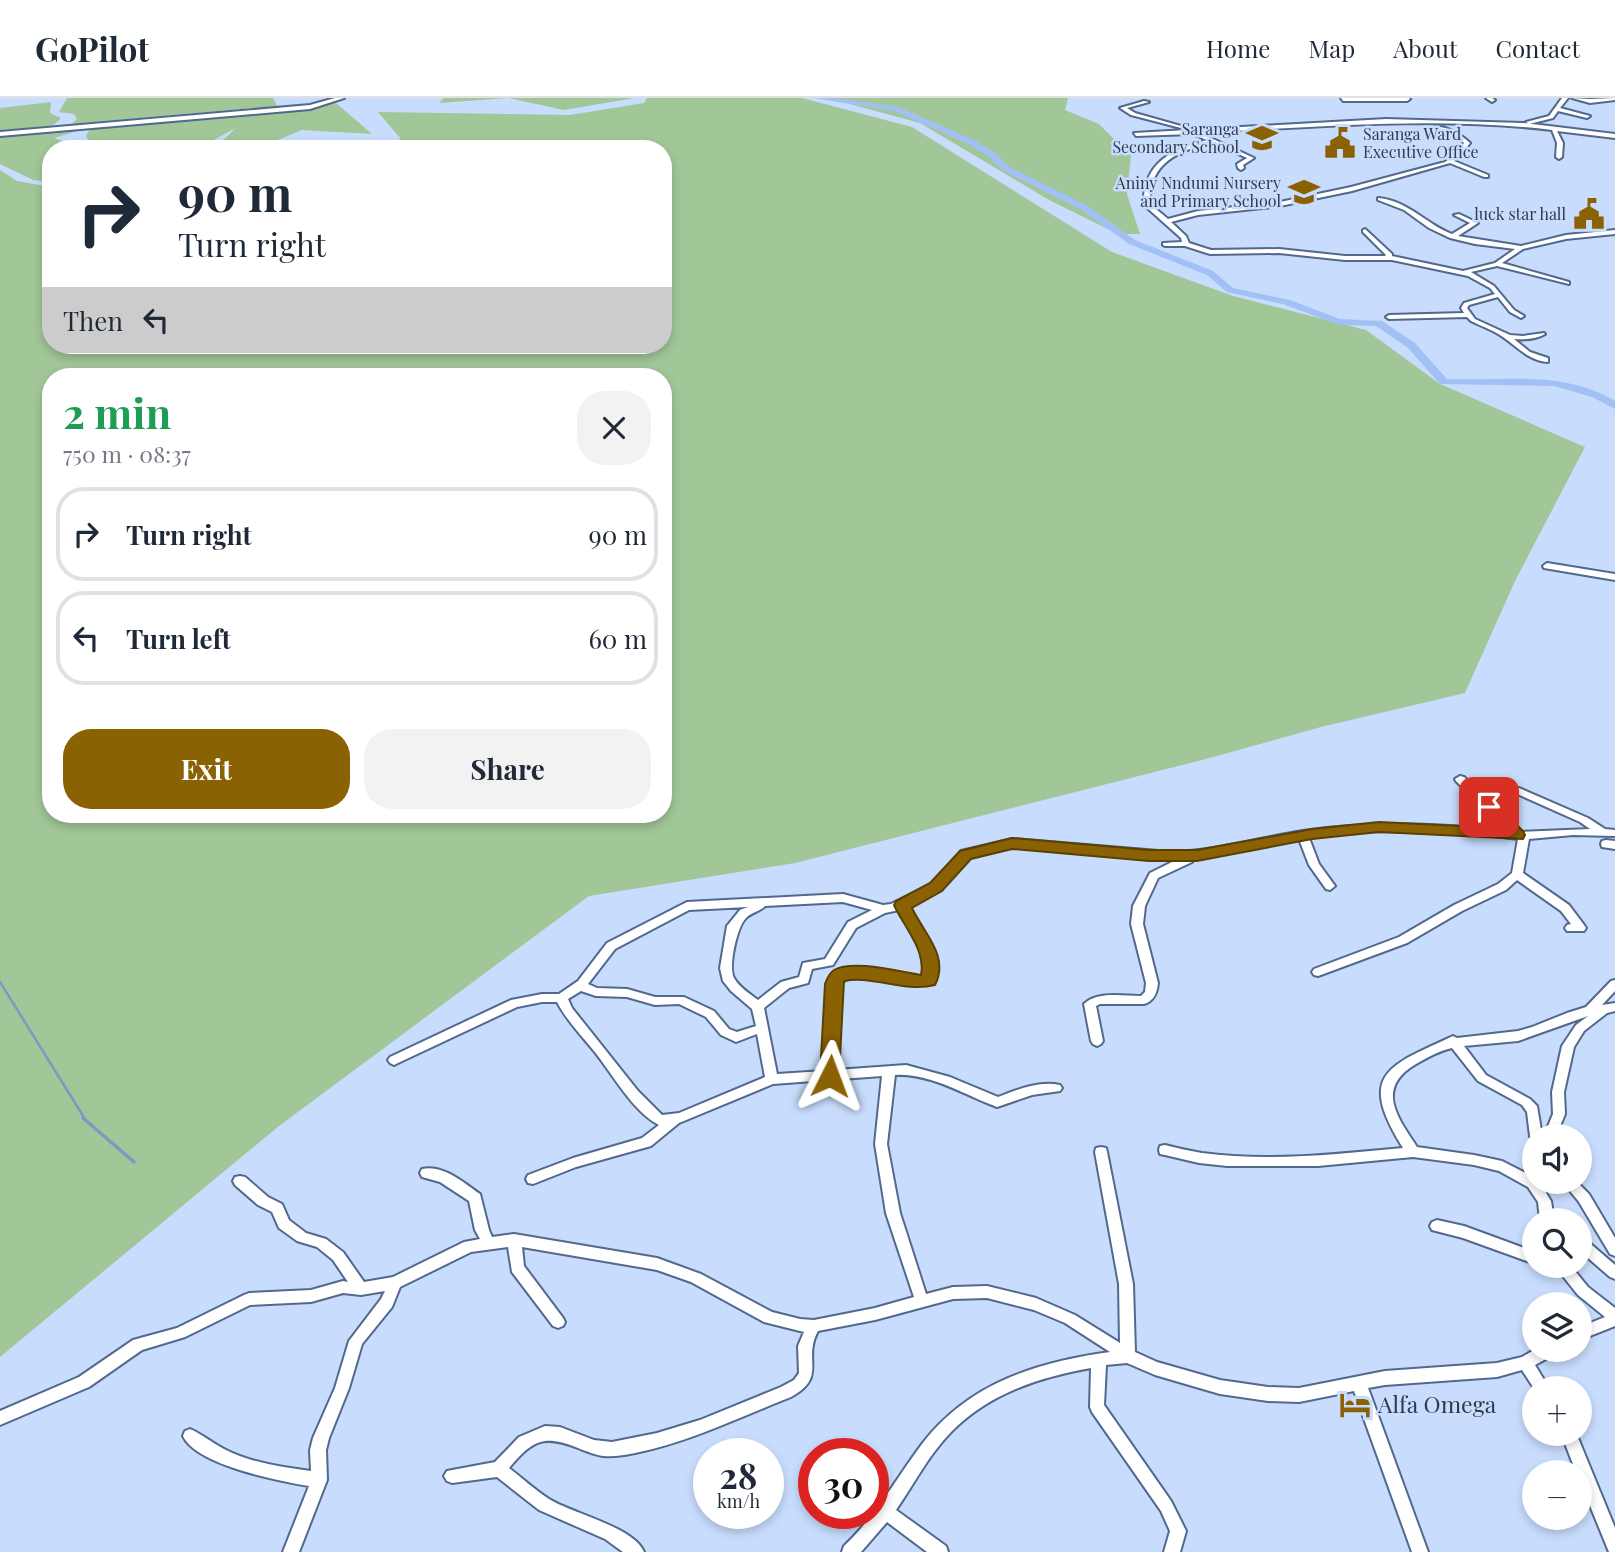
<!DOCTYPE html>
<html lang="en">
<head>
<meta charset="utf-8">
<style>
  :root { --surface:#fff; --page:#f2f2f3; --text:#1f2937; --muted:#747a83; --line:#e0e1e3; --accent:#8b6203 }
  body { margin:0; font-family:"Playfair Display",serif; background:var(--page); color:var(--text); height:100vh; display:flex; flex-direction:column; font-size:26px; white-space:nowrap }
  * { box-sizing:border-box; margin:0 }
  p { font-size:23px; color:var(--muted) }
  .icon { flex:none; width:38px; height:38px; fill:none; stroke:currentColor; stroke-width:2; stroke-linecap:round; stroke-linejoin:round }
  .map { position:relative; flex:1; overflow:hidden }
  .side { position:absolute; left:42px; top:270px; width:630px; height:455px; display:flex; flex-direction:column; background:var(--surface); border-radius:28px; box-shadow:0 4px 10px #0003 }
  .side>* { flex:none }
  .hud { position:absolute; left:42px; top:42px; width:630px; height:214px; border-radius:28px; box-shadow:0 4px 10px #0003; background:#fff; color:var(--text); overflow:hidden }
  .fabs { position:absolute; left:1522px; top:1026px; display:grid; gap:14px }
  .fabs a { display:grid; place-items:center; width:70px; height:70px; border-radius:50%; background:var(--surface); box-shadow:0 4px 10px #0003; font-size:35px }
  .speed { position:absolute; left:693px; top:1340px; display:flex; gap:14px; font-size:35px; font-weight:700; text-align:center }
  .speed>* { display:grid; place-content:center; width:91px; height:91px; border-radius:50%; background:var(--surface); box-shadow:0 4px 10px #0003; line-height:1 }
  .speed small { font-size:18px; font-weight:400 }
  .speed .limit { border:10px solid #d22; background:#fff; color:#111 }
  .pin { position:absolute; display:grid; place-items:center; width:60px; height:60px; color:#fff; margin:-30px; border-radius:14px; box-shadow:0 4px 10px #0006 }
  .me { position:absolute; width:77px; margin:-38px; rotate:3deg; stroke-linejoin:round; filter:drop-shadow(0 0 5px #0008) }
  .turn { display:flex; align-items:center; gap:24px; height:147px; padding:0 21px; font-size:32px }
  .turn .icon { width:91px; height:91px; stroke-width:2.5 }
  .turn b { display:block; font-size:49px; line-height:60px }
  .then { display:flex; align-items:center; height:66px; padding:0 21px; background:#0003; gap:14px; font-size:26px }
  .round { display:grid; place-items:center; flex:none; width:74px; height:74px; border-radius:28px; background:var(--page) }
  .headline { display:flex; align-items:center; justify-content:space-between; height:119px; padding:0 21px }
  h1 { font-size:42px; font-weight:700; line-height:52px; color:#1e9e55 }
  .button { display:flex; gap:14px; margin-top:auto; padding:14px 21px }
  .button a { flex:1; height:80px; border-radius:28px; background:var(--accent); color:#fff; font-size:28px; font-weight:700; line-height:80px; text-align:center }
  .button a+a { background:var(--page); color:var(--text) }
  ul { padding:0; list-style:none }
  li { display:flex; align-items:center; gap:21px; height:94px; margin:0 14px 10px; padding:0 7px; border:4px solid var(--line); border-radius:28px }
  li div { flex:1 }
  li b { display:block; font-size:26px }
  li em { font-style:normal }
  header { display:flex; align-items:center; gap:42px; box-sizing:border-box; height:98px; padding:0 35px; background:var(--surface); border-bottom:2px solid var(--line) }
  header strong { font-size:33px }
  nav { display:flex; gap:38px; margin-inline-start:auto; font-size:24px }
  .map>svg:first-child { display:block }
</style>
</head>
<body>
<header>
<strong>GoPilot</strong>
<nav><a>Home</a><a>Map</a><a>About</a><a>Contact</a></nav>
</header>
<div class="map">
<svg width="1615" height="1454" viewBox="0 0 1615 1454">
  <rect width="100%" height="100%" fill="#c8ddfe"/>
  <path fill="#a1c698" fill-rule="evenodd" d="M67,0H273L277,8L72,26L77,21L74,16L59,14Z
    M444,0H634L564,12L508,0L439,5Z
    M647,0H802L912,29L1112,154L1233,198L1366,232L1440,286L1585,349L1515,483L1465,595L1321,629L1206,661L795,765L589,798L279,1028L0,1259V72L17,83L51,89V247H663V51H376L401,41L378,14L570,17L644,5ZM51,278H663V716H51Z
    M828,0H1068L1065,12L1099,26L1131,58L1127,96L1140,136H1118L1049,102L920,25Z
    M51,4L50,15L61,20C51,35 17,32 0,33V10Z
    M336,5L372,36L302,32L268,46L223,42L236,30L210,44L158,51H101L91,46L86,38L91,29Z
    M64,31H84L54,40L84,51H51V84L33,82L0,66V38Z"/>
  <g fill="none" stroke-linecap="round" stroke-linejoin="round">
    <path stroke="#7f98c1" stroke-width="2.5" d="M0,884L85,1021"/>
    <path stroke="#7f98c1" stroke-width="3.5" d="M83,1020L134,1064"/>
    <path fill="#a1c1f4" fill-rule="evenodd" d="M813,0H834L899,9L974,42L994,54L1008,68L1086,107L1135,142L1213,173L1233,190L1290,202L1340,221L1382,223L1415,245L1447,281C1505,283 1563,272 1615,303V311L1592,299L1554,288L1440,286L1407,249L1376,228L1339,227L1283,206L1227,194L1207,177L1129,146L1080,111L1002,72L988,58L968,46L894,13Z"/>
    <defs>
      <path id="minor" d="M335,0H344L310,11L0,38V34L310,7Z
        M1341,0H1409L1410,1L1407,3H1343Z
        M1486,0H1492L1495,2L1492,4Z
        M1562,0H1568L1560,10L1590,18L1587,20L1558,13L1553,20L1529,26L1526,24L1549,18Z
        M1572,0L1590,1L1615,0V2L1590,5Z
        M1144,3L1149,4L1127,10L1135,15L1181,28V30L1131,17L1120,10Z
        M1386,21L1523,25L1615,36V40L1557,33L1563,45L1562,59L1559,61L1556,59L1557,45L1552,32C1435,18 1317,29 1200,35L1254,60L1243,67L1244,70L1241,72L1238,70L1237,66L1247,60L1212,44C1177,53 1148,66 1150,106L1168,121L1198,113L1280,104L1351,89L1445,64L1455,57L1464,45L1460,41L1435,29C1445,27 1462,37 1470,45L1459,59L1454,63L1488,77V79H1484L1450,65L1352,93L1280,108L1198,117L1171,124L1186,138L1189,145L1211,152L1279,151L1345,158H1385L1386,157L1363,134V132L1365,131L1392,156V158L1463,173L1495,165L1515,151L1475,146L1450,140L1429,130L1404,112L1378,102V100C1407,102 1426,126 1452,136L1470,125L1454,117L1459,116L1478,125L1458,138L1521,148L1566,137L1615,132V136L1566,141L1523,151L1502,165L1569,184V186L1497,168L1471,174L1494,188L1514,212L1524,218L1521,220L1510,214L1498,199L1469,207L1467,210L1475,221L1510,237L1523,238L1544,235L1545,236C1537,241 1525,242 1514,241L1530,254L1548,260V264C1529,263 1516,248 1503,239C1493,232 1481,228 1471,223L1467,219L1389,221L1386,219L1389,217L1464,215L1461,210L1464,205L1495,196L1490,190L1468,178L1392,162H1345L1279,155L1210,156L1185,148H1165L1163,147V145L1182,144L1181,140L1144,107C1142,66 1171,51 1207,42L1192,36L1136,38L1134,35Z
        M1547,465L1615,476V482L1544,470L1543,468Z
        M1460,678L1464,679L1520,734L1590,731L1580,724L1515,695L1514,693L1515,691L1519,690L1588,720L1605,731L1615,732V738L1573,737L1529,741L1523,775L1569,807L1584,827L1586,830L1584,833H1567L1565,830L1567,827L1571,826L1561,813L1517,782L1506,792L1462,813L1407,845L1318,878L1314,877L1312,874L1314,871L1399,839L1454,807L1498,786L1512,775L1518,741L1462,734L1364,733L1309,740L1319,766L1335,788L1330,792L1326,791L1309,767L1299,741L1193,761L1192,764L1158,780L1145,808L1143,826L1158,885C1157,895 1154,903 1144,906H1100L1096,908L1103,943L1101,946L1097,948L1093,946L1091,943L1084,906C1097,893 1123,898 1141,898L1145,894L1146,885L1131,826L1133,808L1150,775L1178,761L1012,749L969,759L940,792L908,807C920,829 943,857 935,883C926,886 918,888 908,887C888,885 855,868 840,887L836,972L906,967L950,979L998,999C1017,992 1039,982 1060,987L1062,990L1060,993L1032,997L997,1009C964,997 931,975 895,977L887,1046L900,1115L926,1196L953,1189L987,1188L1036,1200L1075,1217L1120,1245L1119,1186L1095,1054L1096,1050L1101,1049L1106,1050L1107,1054L1133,1186L1135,1254L1157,1264L1220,1282L1268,1289L1299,1290L1385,1273L1497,1265L1522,1259L1536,1251H1557L1555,1256L1535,1267L1549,1290H1535V1292L1522,1272L1497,1279L1385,1287L1368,1290L1428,1454H1412L1354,1293L1299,1304L1268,1303L1220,1296L1155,1277L1127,1265L1106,1267L1104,1307L1171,1403L1186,1433L1180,1454H1164L1170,1433L1161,1413L1092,1314L1090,1309L1091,1270C1040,1279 990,1295 952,1333C929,1356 914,1386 896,1412L946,1448L948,1454H927L887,1424L861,1454H842L844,1448C876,1418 896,1381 922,1346C969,1285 1037,1264 1110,1254L1065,1225L1034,1212L987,1200L953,1201L875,1222L818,1233C802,1262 828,1279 791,1299C740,1319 689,1344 635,1355C625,1357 614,1359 603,1358C595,1357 586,1353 578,1350C543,1336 533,1342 509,1370C522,1380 535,1392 549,1401C571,1415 634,1429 644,1454H623L605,1441L539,1412L497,1379L452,1385L447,1383L444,1378L447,1373L495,1364L519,1339L545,1328L560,1329L594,1342L612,1344L657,1335L700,1322L781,1289L794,1282L799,1275L798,1248L804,1234L764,1224L691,1184L657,1172L522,1149L524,1168L563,1220L565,1224L563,1228L558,1230L553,1228L512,1174L508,1149L471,1154L400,1189L392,1209L362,1246L349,1290L329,1340L326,1352L327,1382L299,1454H283L309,1388C279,1383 196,1367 183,1338L185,1333L190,1331C202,1336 212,1345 224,1351C251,1365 282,1369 311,1373L310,1352L313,1340L335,1290L349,1243L381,1201L385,1193L361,1197L343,1195L311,1204L250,1207L185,1239L142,1252L89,1289L0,1327V1313L79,1279L133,1242L177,1230L244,1197L249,1195L311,1192L343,1183L348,1184L333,1162L317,1149L297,1143L279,1130L272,1114L258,1107L235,1087L233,1083L235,1079L240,1078L245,1079L268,1099L282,1106L289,1122L306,1135L326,1141L343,1154L364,1184L393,1179L464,1144L480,1141L475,1132L469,1103L440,1084L422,1079L420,1075L422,1071C443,1066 464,1085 480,1096L489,1132L492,1139L514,1136L657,1160L701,1176L772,1214L800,1221L814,1222L875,1210L914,1199L886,1115L875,1046L882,978L773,986L679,1025L651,1048L576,1069L533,1086L528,1085L526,1081L528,1077L573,1060L642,1040L659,1027C633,1014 612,975 594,953C581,937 567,923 557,904H542L517,909L398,965L394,967L390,965L388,962L390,959L511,902L542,896H559L578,883L607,845L687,804L843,796L883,807L891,806L932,786L961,753L1012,741L1171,754C1216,753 1259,740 1303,733C1370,723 1439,725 1506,733L1456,683L1455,681ZM843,804L872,812L848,824L825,861L803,865L799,879L781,884L758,902C750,896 739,889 734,880C728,869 737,827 747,819C753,814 761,813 765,808ZM748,809L740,812L727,828L720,870L723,883L731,893L752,911L756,928L737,934L729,931L714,913L684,899H655L627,891L597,890L588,886L615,851L689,812ZM899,812L920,850L925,878C893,885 851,852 828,886L824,973L777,976L764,910L789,890L808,885L812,871L833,867L856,830L885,815ZM581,893L596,898L627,899L655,907L679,906L706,919L721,937L736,944L757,936L765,979L679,1015L662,1017L638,993L572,910L568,901Z
        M1606,742L1615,743V751L1602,749L1601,746L1602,743Z
        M1615,882V893L1602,907L1615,905V913L1607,915L1584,933L1574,949L1564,994L1565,1016L1556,1038H1544L1553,1016L1552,994L1562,948L1576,927L1588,918L1518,943L1464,948L1486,977L1530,1001L1537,1008L1542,1038H1535V1043L1531,1042L1530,1038L1527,1014L1522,1007L1478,983L1452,950C1439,953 1428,959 1416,966C1375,990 1397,1019 1417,1049L1474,1057L1502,1063L1535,1080V1083H1539L1551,1103L1554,1122H1540L1538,1104L1528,1089L1499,1073L1474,1067L1413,1059L1318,1068H1227L1199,1065L1165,1057L1160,1056L1159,1052L1160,1048L1165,1047C1177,1050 1190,1053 1202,1055C1269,1064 1337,1056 1403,1050C1356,975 1389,968 1453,938L1457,940L1518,933L1532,929L1567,915L1586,909L1611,883Z
        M1562,1083H1576L1589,1096L1615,1140V1158L1610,1156L1579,1104Z
        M1437,1122L1464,1128L1535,1154V1166L1463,1140L1432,1132L1430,1128L1432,1124Z
        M1580,1139L1585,1141L1615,1167V1181L1610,1179L1580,1153Z
        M1554,1167H1570L1588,1189L1615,1210V1228L1580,1242V1229L1605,1219L1578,1197Z
        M1561,1335H1576L1615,1430V1454H1609L1580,1383V1374H1576Z"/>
    </defs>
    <use href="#minor" stroke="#52688c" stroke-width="4"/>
    <use href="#minor" fill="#fff" fill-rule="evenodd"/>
  </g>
  <path fill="#8b6203" stroke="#5a4002" stroke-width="2" d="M1489,704L1495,705L1523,733L1525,737L1523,741L1379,734L1312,741L1197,763H1149L1012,751L971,761L942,793L912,810C923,834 950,858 935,887C905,895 874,877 844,883L839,978L836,983L830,985L823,983L820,978L825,886C827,881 829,875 834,872C853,861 900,874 921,877C926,852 904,829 894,807L896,803L930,785L960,753L1012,740L1149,752H1197L1312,731L1379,724L1501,730L1482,709Z"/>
  <defs>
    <symbol id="school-bare" viewBox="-9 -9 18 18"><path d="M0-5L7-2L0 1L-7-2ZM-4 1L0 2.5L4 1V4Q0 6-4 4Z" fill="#8b6203" stroke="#c8ddfe" stroke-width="2.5" paint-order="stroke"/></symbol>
    <symbol id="civic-bare" viewBox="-9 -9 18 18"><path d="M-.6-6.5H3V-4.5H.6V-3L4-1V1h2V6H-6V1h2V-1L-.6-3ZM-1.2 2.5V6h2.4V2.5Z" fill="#8b6203" stroke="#c8ddfe" stroke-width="2.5" paint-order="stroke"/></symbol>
    <symbol id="hotel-bare" viewBox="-9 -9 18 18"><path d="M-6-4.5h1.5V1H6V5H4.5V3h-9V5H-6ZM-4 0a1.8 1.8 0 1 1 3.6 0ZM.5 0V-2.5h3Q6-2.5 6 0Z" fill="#8b6203" stroke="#c8ddfe" stroke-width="2.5" paint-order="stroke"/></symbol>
  </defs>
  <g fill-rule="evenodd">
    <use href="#school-bare" x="1240" y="18" width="44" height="44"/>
    <use href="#civic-bare" x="1318" y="23" width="44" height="44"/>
    <use href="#school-bare" x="1282" y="72" width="44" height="44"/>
    <use href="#civic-bare" x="1567" y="94" width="44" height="44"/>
    <use href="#hotel-bare" x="1333" y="1285" width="44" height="44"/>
  </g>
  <g text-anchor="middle" stroke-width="5" stroke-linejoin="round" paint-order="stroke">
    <g font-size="16" fill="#303a4b" stroke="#c8ddfe" text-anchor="end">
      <text x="1239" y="37">Saranga<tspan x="1239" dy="18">Secondary School</tspan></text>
      <text x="1363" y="42" text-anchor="start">Saranga Ward<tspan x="1363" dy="18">Executive Office</tspan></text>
      <text x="1281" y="91">Aniny Nndumi Nursery<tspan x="1281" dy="18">and Primary School</tspan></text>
      <text x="1566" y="122">luck star hall</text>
    </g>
    <g font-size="23" fill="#303a4b" stroke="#c8ddfe" text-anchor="start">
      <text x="1378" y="1315">Alfa Omega</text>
    </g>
  </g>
</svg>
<div class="fabs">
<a><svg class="icon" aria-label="sound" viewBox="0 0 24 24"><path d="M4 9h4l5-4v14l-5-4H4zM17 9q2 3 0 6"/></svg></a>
<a><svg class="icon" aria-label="search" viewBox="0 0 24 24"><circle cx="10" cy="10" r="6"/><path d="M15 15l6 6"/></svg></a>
<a><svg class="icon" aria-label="layers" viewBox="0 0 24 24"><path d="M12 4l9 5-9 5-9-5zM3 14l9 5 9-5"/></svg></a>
<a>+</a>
<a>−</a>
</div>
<div class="speed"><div>28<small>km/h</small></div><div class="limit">30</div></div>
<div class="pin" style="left:1489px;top:709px;background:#d93025"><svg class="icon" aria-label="arrive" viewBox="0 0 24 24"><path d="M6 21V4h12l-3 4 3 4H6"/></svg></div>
<svg class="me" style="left:830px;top:978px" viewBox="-20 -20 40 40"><path d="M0-17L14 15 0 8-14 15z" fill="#8b6203" stroke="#fff" stroke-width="4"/></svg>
<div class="hud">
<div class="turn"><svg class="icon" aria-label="right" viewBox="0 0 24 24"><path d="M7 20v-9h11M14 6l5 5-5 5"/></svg><div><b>90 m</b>Turn right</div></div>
<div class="then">Then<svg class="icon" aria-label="left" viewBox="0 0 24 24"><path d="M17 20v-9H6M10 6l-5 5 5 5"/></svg></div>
</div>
<section class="side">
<div class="headline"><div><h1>2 min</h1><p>750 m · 08:37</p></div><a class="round"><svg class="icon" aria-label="close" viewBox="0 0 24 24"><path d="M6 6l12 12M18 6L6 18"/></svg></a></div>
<ul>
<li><svg class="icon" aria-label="right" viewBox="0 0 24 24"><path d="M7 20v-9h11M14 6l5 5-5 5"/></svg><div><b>Turn right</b></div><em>90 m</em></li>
<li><svg class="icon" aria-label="left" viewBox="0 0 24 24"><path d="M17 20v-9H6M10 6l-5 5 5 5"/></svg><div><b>Turn left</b></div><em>60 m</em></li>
</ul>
<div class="button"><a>Exit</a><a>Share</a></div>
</section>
</div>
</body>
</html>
